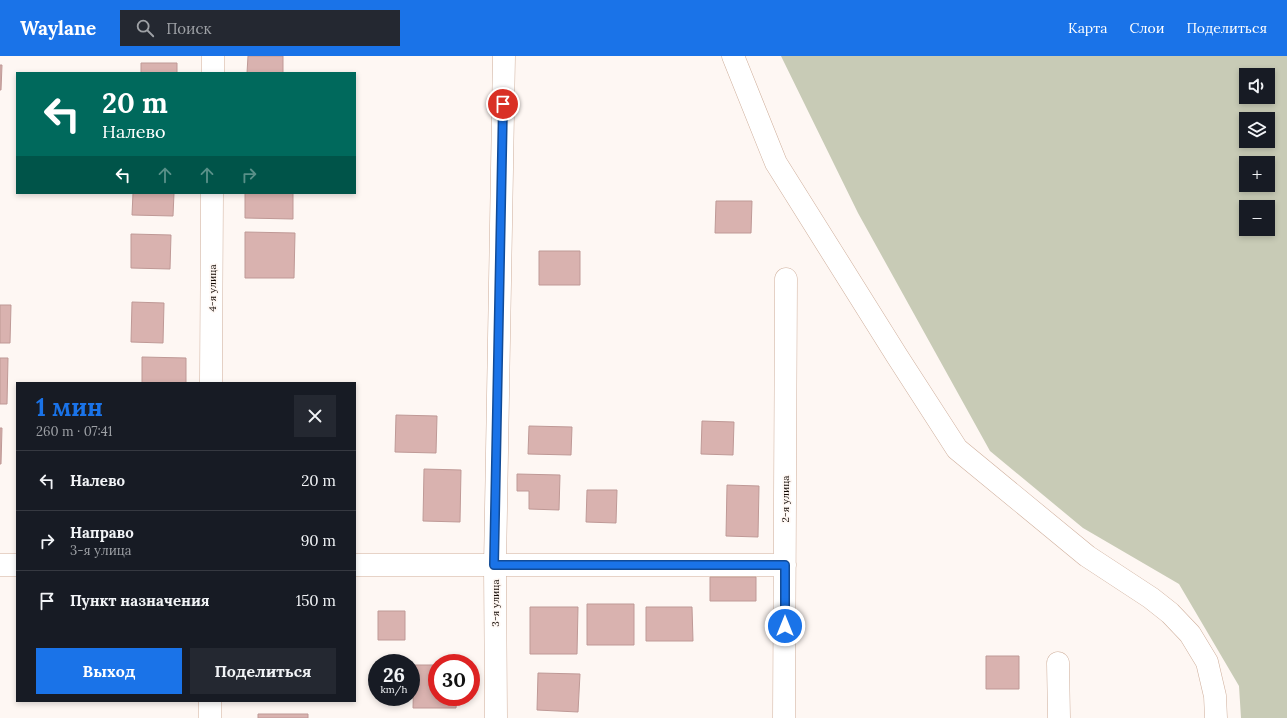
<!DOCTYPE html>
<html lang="ru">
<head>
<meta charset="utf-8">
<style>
  :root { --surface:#171b24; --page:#242831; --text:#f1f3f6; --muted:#9ea1a6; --line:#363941; --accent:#1a73e8 }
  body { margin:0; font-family:Lora,serif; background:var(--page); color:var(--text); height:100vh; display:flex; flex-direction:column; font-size:15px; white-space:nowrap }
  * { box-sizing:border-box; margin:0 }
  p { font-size:13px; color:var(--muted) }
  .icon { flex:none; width:22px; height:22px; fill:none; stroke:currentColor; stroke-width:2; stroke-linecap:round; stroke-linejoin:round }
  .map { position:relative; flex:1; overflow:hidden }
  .drawer { position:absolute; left:16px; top:326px; width:340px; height:320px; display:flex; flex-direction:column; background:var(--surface); border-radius:0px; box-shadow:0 2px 6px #0003 }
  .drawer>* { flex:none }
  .banner { position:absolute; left:16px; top:16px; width:340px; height:122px; border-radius:0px; box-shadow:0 2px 6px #0003; background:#00695c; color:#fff; overflow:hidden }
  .controls { position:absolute; left:1239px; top:12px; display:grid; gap:8px }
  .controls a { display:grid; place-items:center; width:36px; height:36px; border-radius:0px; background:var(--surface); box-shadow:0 2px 6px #0003; font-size:20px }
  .speed { position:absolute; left:368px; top:598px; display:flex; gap:8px; font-size:20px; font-weight:700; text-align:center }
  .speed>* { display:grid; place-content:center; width:52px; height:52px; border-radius:50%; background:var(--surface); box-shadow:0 2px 6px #0003; line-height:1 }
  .speed small { font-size:10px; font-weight:400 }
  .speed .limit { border:6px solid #d22; background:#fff; color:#111 }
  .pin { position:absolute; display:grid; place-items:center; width:34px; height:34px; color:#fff; margin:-17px; border:2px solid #fff; border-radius:50%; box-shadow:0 1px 4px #0007 }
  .me { position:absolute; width:44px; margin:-22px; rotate:0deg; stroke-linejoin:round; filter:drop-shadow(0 0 3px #0008) }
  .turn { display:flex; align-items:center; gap:14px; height:84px; padding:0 20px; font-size:18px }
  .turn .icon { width:52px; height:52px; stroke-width:2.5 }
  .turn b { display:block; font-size:28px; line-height:34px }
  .lanes { display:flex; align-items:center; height:38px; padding:0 20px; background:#0003; justify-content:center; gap:20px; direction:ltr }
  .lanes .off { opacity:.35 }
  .round { display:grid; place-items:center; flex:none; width:42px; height:42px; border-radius:0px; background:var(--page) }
  .overview { display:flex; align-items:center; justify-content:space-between; height:68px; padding:0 20px }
  h1 { font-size:24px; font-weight:700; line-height:30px; color:var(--accent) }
  .primary-button { display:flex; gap:8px; margin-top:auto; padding:8px 20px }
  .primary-button a { flex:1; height:46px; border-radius:0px; background:var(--accent); color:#fff; font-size:16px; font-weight:700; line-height:46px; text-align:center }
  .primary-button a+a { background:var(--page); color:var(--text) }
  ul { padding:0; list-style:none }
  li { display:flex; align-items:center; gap:12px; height:60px; padding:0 20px; border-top:1px solid var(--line) }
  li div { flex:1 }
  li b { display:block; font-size:15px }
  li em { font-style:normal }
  header { display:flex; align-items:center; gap:24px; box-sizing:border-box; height:56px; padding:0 20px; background:var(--accent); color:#fff }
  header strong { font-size:19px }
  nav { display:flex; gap:22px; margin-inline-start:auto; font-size:14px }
  .search { width:280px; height:36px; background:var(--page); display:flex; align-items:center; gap:10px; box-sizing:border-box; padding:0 14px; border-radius:0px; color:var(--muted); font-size:15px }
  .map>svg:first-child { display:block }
</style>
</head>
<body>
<header>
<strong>Waylane</strong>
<div class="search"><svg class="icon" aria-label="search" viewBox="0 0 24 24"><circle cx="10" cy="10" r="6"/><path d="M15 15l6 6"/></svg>Поиск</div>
<nav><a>Карта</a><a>Слои</a><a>Поделиться</a></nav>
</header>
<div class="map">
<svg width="1287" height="662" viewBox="0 0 1287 662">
  <rect width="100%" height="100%" fill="#fef7f3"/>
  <path fill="#c8cbb6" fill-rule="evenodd" d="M781,0H1287V662H1241L1239,630L1179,528L1083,472L990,395L858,157ZM1246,19H1268V41H1246ZM1246,63H1268V85H1246ZM1246,107H1268V129H1246ZM1246,151H1268V173H1246Z"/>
  <path fill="#d9b2af" stroke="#bf9996" d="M248,0H283V17H247Z
    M141,7H177V17H141Z
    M0,9H2L1,34H0Z
    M133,137H174L173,160L132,159Z
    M245,137H293V163L245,162Z
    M716,145H752L751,177H715Z
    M245,176L295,177L294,222H245Z
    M131,178L171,179L170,213L131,212Z
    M539,195H580V229H539Z
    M132,246L164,247L163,287L131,286Z
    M0,249H11L10,287H0Z
    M142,301L186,302V327H142Z
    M0,302H8L7,348H0Z
    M396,359L437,360L436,397L395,396Z
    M702,365L734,366L733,399L701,398Z
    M529,370L572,371L571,399L528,398Z
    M0,372H2L1,408H0Z
    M424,413L461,414L460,466L423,465Z
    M517,418L560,419L559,454L529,453V435H517Z
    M727,429L759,430L758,481L726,480Z
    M587,434H617L616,467L586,466Z
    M710,521H756V545H710Z
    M587,548H634V589H587Z
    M530,551H578L577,598H530Z
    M646,551H692L693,585H646Z
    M378,555H405V584H378Z
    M986,600H1019V633H986Z
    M414,609H437V641H457L456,652H413Z
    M538,617L580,618L578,656L537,654Z
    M258,658H308V662H258Z"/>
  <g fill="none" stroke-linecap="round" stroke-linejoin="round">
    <defs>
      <path id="minor" d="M733,0L776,107L897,300L957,393L1087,500L1151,542L1170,557L1190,578L1207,606L1215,640L1216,662
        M213,17V0
        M211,327L212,137
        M0,509H17
        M355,509H785
        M1058,607L1059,662
        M210,662V645
        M496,662L495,509L504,0
        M784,662L786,223"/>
    </defs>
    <use href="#minor" stroke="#cfaf9c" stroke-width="23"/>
    <use href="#minor" stroke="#fff" stroke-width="22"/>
  </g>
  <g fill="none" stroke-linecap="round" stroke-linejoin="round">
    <defs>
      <path id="route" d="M503,48L494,509H785V570"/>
    </defs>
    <use href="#route" stroke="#114b97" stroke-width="10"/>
    <use href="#route" stroke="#1a73e8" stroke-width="7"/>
  </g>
  <g text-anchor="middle" stroke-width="3" stroke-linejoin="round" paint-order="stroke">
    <g font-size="10" fill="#140a04" stroke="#fef7f3">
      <text transform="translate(212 232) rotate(-90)" y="4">4-я улица</text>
      <text transform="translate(785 443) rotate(-90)" y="4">2-я улица</text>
      <text transform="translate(495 547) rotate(-90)" y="4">3-я улица</text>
    </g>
  </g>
</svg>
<div class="controls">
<a><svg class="icon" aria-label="sound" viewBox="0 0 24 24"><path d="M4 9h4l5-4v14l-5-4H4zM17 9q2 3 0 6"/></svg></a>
<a><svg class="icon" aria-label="layers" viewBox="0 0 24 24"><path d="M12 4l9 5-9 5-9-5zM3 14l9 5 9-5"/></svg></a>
<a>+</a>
<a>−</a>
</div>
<div class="speed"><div>26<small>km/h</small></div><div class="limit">30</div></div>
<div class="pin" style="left:503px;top:48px;background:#d93025"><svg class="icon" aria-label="arrive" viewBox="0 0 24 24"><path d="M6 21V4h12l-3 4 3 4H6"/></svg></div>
<svg class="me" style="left:785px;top:570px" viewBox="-20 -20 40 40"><circle r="17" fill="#1a73e8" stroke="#fff" stroke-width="3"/><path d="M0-11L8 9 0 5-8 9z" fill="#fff"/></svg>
<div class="banner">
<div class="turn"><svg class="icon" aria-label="left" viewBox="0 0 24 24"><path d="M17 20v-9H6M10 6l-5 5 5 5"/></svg><div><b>20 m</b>Налево</div></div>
<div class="lanes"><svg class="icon" aria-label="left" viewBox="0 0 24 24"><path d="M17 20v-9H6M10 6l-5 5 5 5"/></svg><svg class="icon off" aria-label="ahead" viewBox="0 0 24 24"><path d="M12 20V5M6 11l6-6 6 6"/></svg><svg class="icon off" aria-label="ahead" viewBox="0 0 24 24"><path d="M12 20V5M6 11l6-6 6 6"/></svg><svg class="icon off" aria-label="right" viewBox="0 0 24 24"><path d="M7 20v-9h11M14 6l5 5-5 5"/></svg></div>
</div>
<section class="drawer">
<div class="overview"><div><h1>1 мин</h1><p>260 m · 07:41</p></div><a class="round"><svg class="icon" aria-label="close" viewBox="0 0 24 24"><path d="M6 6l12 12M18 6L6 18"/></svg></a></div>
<ul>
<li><svg class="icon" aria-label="left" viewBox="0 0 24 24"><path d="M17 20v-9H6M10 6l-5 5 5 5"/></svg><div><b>Налево</b></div><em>20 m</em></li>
<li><svg class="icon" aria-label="right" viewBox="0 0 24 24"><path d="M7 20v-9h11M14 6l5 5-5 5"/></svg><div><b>Направо</b><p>3-я улица</p></div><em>90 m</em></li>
<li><svg class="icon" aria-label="arrive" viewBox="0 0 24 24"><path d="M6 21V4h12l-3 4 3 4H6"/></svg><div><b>Пункт назначения</b></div><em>150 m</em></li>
</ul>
<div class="primary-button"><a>Выход</a><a>Поделиться</a></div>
</section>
</div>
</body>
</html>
